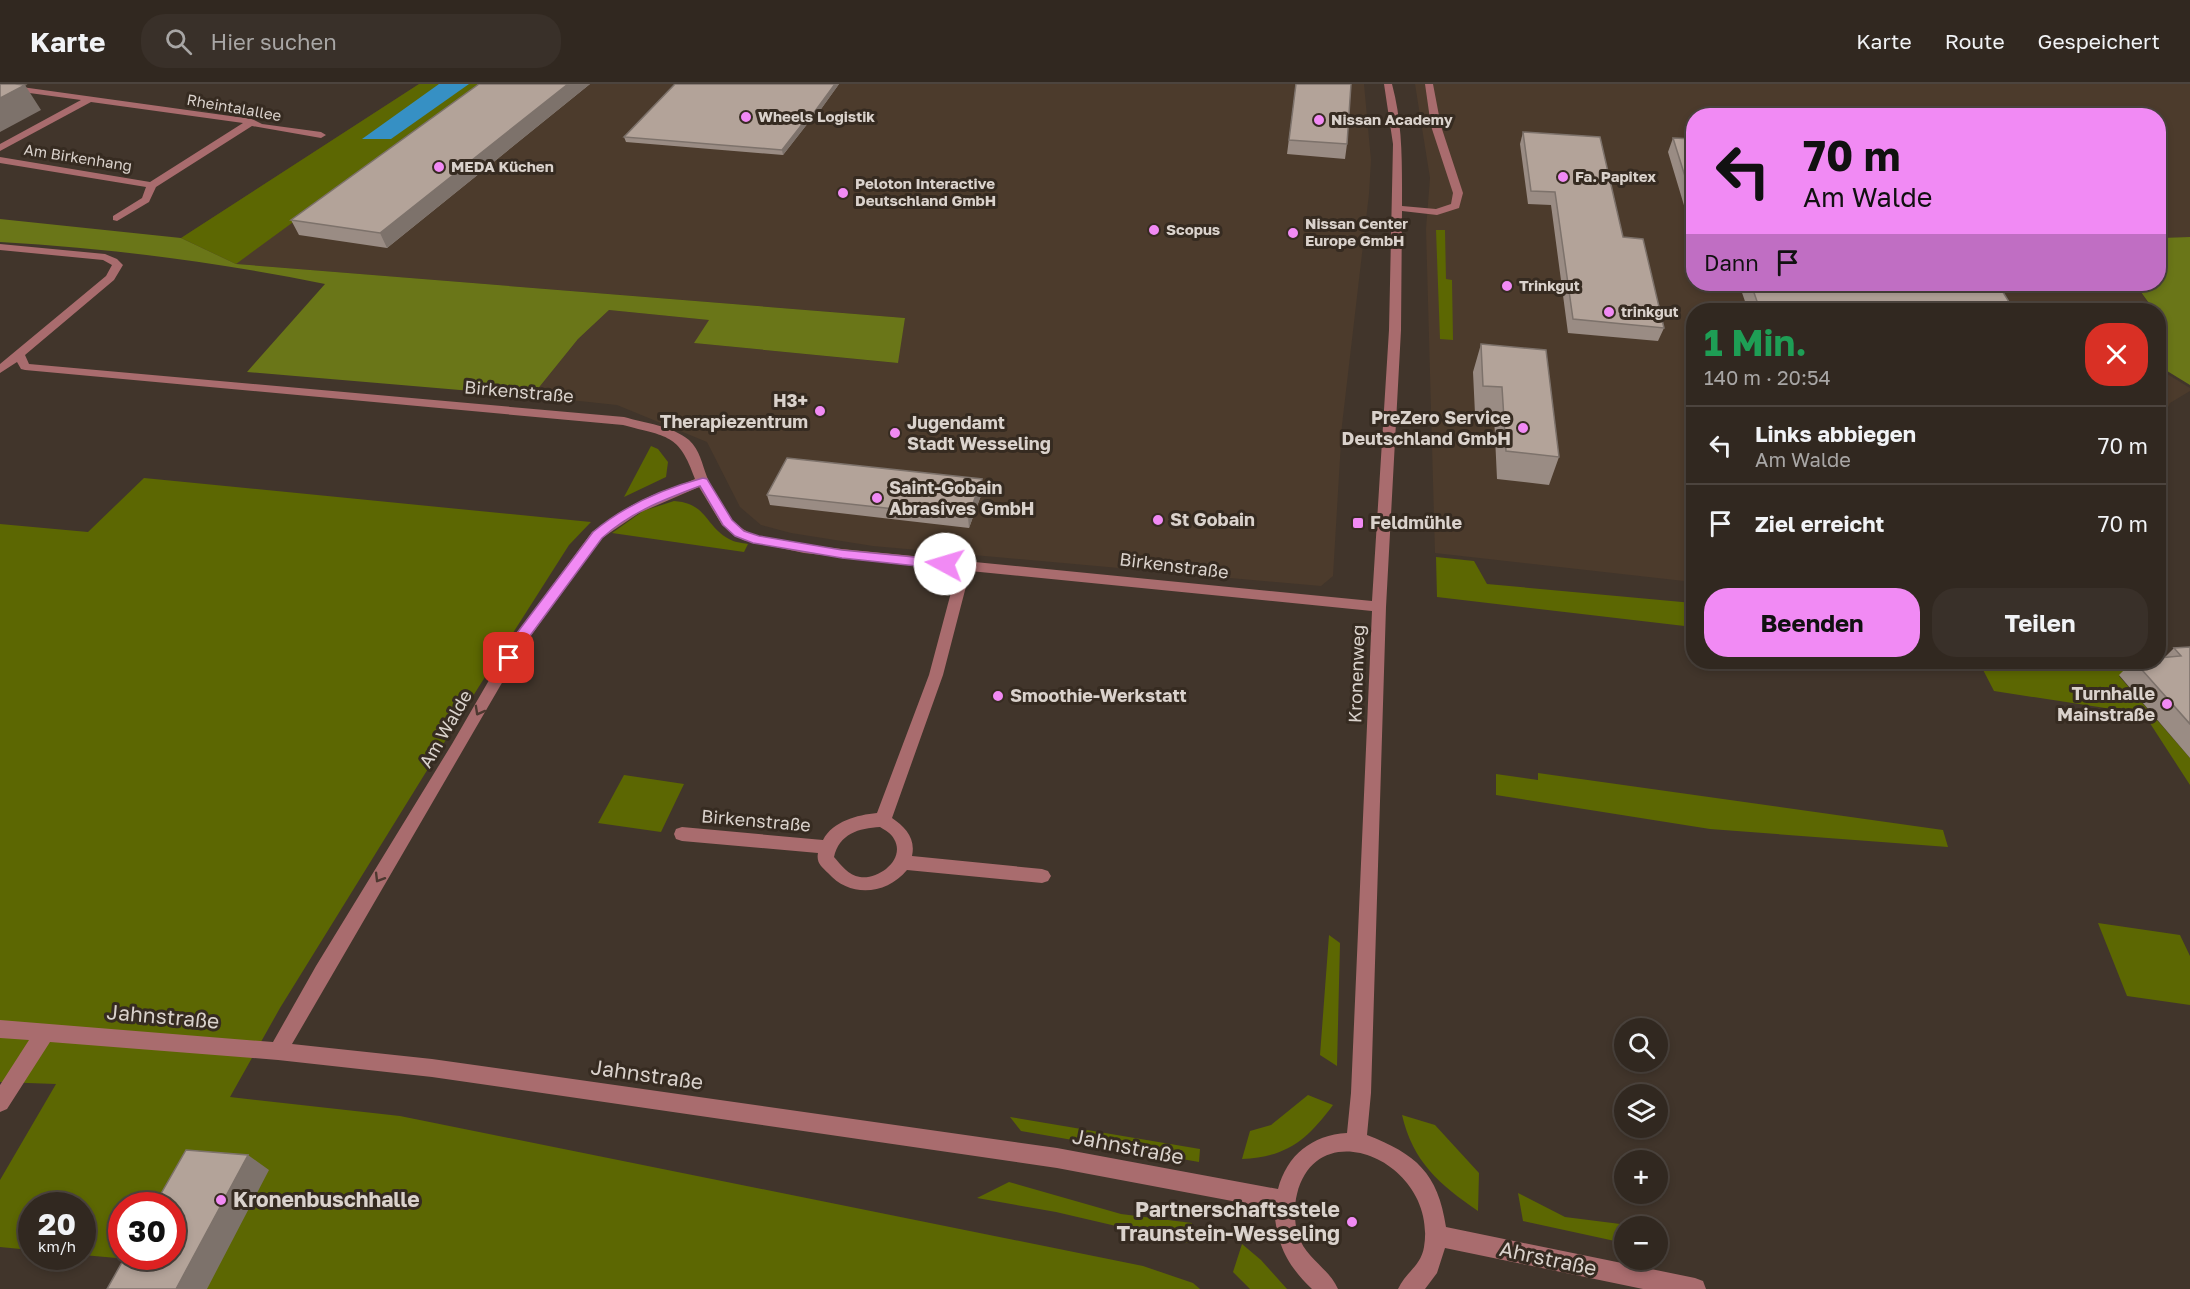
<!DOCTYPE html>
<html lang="de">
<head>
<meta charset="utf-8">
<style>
  :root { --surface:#312820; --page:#393029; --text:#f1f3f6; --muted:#a8a6a5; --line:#4c443e; --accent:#f18af4 }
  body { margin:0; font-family:"Golos Text",sans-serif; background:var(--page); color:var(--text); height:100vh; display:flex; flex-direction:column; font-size:22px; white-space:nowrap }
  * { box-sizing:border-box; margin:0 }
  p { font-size:20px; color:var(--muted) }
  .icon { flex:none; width:33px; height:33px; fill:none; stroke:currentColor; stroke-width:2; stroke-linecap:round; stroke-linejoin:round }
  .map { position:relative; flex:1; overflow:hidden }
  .panel { position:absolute; left:1686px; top:219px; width:480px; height:366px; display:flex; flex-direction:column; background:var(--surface); border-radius:24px; box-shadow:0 3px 9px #0003,0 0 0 2px var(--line) }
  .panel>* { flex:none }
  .hud { position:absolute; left:1686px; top:24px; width:480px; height:183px; border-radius:24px; box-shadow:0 3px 9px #0003,0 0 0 2px var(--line); background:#f18af4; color:#111; overflow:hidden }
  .tools { position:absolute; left:1614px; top:934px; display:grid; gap:12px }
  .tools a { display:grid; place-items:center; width:54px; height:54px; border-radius:50%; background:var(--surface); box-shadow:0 3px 9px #0003,0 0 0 2px var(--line); font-size:30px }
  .speed { position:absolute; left:18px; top:1108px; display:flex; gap:12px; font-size:30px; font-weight:700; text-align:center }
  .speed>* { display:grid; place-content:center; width:78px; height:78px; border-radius:50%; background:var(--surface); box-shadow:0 3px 9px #0003,0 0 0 2px var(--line); line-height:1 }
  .speed small { font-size:15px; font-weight:400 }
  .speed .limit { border:9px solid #d22; background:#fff; color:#111 }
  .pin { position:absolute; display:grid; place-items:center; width:51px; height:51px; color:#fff; margin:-26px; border-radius:12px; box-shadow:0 3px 9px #0006 }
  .me { position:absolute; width:66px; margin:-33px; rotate:276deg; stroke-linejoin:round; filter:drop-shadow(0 0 4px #0008) }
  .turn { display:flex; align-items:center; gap:21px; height:126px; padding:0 18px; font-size:27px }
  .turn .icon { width:78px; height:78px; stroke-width:2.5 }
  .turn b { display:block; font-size:42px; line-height:51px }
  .then { display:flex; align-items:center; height:57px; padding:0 18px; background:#0003; gap:12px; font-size:22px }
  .round { display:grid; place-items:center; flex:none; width:63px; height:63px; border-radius:24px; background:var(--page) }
  .summary { display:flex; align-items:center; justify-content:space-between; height:102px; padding:0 18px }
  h1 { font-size:36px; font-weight:700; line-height:45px; color:#1e9e55 }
  .button { display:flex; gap:12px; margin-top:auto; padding:12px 18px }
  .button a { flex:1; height:69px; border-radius:24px; background:var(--accent); color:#111; font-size:24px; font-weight:700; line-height:69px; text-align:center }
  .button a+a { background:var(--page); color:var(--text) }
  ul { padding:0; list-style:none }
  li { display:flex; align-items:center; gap:18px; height:78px; padding:0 18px; border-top:2px solid var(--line) }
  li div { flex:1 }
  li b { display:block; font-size:22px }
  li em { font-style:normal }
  header { display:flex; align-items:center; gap:36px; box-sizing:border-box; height:84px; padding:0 30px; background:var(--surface); border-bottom:2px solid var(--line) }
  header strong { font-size:28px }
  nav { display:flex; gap:33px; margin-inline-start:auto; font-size:21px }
  .search { width:420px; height:54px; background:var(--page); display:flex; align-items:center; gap:15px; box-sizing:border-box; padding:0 21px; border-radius:24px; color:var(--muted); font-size:22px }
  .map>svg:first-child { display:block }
</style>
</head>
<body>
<header>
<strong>Karte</strong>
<div class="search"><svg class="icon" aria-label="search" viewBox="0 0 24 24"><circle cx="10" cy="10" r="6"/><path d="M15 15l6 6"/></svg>Hier suchen</div>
<nav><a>Karte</a><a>Route</a><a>Gespeichert</a></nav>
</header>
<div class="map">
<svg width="2190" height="1205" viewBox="0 0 2190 1205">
  <rect width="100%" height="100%" fill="#41352b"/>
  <path fill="#4c3b2c" d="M419,0H1364L1371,76L1369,110L1342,341L1333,492L1321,502L873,462L791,449L761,441L740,423L707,358L617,321L532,312L578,255L609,226L710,236L695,259L897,279L905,234L236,180L181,154Z
    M1415,0H2190V153L2159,154L2158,32H1694V200H2135L2153,226H1694L1693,498L1435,469L1426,145L1430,94Z
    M2159,285L2190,304V307L2170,319L2159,342Z"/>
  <path fill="#5c6702" d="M419,0H482L236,180L181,154Z
    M1436,146H1445L1446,195L1452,196L1453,256L1440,255Z
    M651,362L658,365L668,378L666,393L624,413Z
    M144,394L591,438L569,461L478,604L280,924L230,1013L400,1032L1143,1182L1193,1199L1200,1205H207L172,1122H122V1173H152L150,1177L83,1171L82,1122H32L31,1166L0,1163V1096L56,1000L0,998V440L88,448Z
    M674,417C707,419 705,442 729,455C734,458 742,459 748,460L744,468L612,449L643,427Z
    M1436,473L1474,477L1487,500L1693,519V543L1437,513Z
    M1910,578H2156L2119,592L2190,674V701L2144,630L1994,607L1981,582Z
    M1538,689L1943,746L1948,763L1710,745L1496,711V690L1538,696Z
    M624,691L684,700L661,748L598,739Z
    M2098,839L2180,851L2190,872V921L2127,912Z
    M1329,851L1340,859L1337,982L1320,971Z
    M1308,1011L1333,1021C1307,1056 1287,1073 1242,1075L1250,1047L1271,1041Z
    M1402,1031L1435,1041L1479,1089L1478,1127C1439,1100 1413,1078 1402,1031Z
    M1010,1033L1200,1065L1199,1078L1021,1047Z
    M1009,1098L1121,1130L1192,1139L1189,1159L1056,1128L977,1114Z
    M1518,1109L1565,1133L1644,1143H1624V1159L1523,1137Z
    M1242,1160L1261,1176L1287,1205H1250L1233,1188Z"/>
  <path fill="#6a7618" d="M0,135L181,154L236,180L905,234L898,279L694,259L709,236L609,226L578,255L532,312L247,288L325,200C217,178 109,164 0,158Z
    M2190,153V301L2159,282V246L2167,245L2159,233L2158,226H2154L2135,200H2158L2159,154Z"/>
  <path fill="#3690c4" d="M439,0H469L391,55H362Z"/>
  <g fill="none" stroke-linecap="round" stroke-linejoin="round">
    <path fill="#a96c6e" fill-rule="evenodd" d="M0,0L252,35L262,40L321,48L326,51L321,54L252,42L156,103L149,118L117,137L113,136V132L142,114L146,103L0,79V73L150,98L243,39L91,18L0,67V60L81,16L0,5Z
      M1384,0H1392C1403,41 1402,80 1402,122L1436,125L1451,120L1453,109L1431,42L1425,0H1433L1441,42L1463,109L1459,124L1437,131L1402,127L1401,246L1386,523L1371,1009L1367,1051C1416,1070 1438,1089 1446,1143L1695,1194L1703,1197L1706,1205H1643L1445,1164L1437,1189L1425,1205H1398C1405,1189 1421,1182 1424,1163C1438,1079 1318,1026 1297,1110C1294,1122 1294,1138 1298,1151C1306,1175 1329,1184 1338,1205H1312C1286,1180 1277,1160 1274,1125L1057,1084L432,993L278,976L50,958L7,1025L0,1028V1001L29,956L0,954V936L273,958L316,882L452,660L514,553L592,448L630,423L695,395C679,349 667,353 623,341L25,286L21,285L17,278L0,289V280L106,192L112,181L103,176L0,166V160L105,170L117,175L123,181L114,196L25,271L29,280L624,333C645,339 672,342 689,356C700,366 702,380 707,393C715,411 725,434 743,445C767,461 814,461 842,465L1372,517L1389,246L1393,60ZM699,403L722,441L743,456L804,469L957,486L929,591L877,729C857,731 833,737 823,756L682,743L676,745L674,750L676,755L682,757L818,769C816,779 822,783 828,789C850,814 886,811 907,786L1042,799L1048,797L1051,792L1048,787L1042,785L912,772C916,754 905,743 892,734L943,591L970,487L1372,527L1351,1009L1347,1049C1312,1051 1287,1071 1278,1105L1057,1064L432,975L292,960L524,561L602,454L639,429ZM880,743C885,746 892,750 894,755C906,775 879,796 860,793C848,791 841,781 834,773C839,750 859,744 880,743Z"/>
  </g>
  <path fill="#9a8c84" d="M479,0H590L387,164L299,151L291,136Z
    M839,0L811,39H808L783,71L626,58L624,53Z
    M1296,0L1347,60L1345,75L1287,70Z
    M1523,48L1623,153L1664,244L1658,257L1568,249L1551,121L1528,120L1520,60Z
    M1673,54L1694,55V138H1689L1668,68Z
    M1739,200H1998L2014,226H1748Z
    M1481,260L1559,373L1549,401L1497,395L1494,331L1475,330L1473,288Z
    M982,395L983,406L969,444L770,421L767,411Z
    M2190,563V674L2119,591L2132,578H2158L2165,573L2174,564Z"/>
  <path fill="#7d726b" d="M568,0H590L387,164L380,149Z
    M835,0H839L811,39L810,34Z
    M25,1L41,26L0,48V14Z
    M807,34L808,39L783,71L782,66Z
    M982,395L983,406L969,444L968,433Z
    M248,1071L269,1086L207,1205H176Z"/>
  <path fill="#b3a399" stroke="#7d726b" stroke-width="1.5" d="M0,0H15L25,1L0,14Z
    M479,0H568L380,149L291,136Z
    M675,0H835L810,34H807L782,66L624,53Z
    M1296,0H1351L1347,60L1289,56Z
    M1523,48L1600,53L1623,153L1643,155L1664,244L1573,235L1555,108L1531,107Z
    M1673,54L1694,55V121Z
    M1751,200H1998L2014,226H1760Z
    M1481,260L1546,266L1559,373L1506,367L1502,303L1483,302Z
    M787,374L982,395L968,433L767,411Z
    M2190,563V640L2135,578H2158V574L2181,572L2174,564Z
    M186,1066L248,1071L176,1205H107L125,1173H172V1122H154Z"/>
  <defs><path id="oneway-chevron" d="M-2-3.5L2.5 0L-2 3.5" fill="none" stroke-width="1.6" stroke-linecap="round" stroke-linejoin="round" transform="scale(1.5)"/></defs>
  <g stroke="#4d3830">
    <use href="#oneway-chevron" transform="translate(479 627) rotate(119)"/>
    <use href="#oneway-chevron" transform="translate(379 794) rotate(121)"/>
  </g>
  <path fill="#f18af4" stroke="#9d5a9f" stroke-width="1.5" d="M703,394L707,395L732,436L744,447L759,452L842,466L945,476L951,480L945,485L842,474L753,459L735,452L723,441L700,402C663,416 631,428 602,454L524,560L514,578H504L502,574L514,553L593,448C625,421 662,405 703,394Z"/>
  <g fill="#f18af4" stroke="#362b21" stroke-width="2">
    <circle cx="746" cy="33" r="6"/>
    <circle cx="1319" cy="36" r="6"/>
    <circle cx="439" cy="83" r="6"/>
    <circle cx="1563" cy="93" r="6"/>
    <circle cx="843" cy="109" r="6"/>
    <circle cx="1154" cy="146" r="6"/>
    <circle cx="1293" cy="149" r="6"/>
    <circle cx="1507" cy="202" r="6"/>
    <circle cx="1609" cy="228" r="6"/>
    <circle cx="820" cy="327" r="6"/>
    <circle cx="1523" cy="344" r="6"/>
    <circle cx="895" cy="349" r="6"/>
    <circle cx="877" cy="414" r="6"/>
    <circle cx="1158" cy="436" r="6"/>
    <rect x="1352" y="433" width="12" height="12" rx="3"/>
    <circle cx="998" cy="612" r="6"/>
    <circle cx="2167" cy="620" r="6"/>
    <circle cx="221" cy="1116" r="6"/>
    <circle cx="1352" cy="1138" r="6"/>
  </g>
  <g text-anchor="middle" stroke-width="6" stroke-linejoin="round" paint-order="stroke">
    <g font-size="15" fill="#dad2cc" stroke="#362b21">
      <text transform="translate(234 24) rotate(10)" y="5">Rheintalallee</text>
      <text transform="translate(78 74) rotate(9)" y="5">Am Birkenhang</text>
    </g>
    <g font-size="15" font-weight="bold" fill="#dad2cc" stroke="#362b21" text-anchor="start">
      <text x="758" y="38">Wheels Logistik</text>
      <text x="1331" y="41">Nissan Academy</text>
      <text x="451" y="88">MEDA Küchen</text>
      <text x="1575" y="98">Fa. Papitex</text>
      <text x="855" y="105">Peloton Interactive<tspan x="855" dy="17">Deutschland GmbH</tspan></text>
      <text x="1305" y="145">Nissan Center<tspan x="1305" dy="17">Europe GmbH</tspan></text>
      <text x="1166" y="151">Scopus</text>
      <text x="1519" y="207">Trinkgut</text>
      <text x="1621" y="233">trinkgut</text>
    </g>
    <g font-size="18" fill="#dad2cc" stroke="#362b21">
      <text transform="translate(519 308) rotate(5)" y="6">Birkenstraße</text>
      <text transform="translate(1174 482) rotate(7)" y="6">Birkenstraße</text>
      <text transform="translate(1357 590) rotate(-88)" y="6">Kronenweg</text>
      <text transform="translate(446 645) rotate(-60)" y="6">Am Walde</text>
      <text transform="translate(756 737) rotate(5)" y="6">Birkenstraße</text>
    </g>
    <g font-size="18" font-weight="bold" fill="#dad2cc" stroke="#362b21" text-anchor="start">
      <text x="808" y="323" text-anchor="end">H3+<tspan x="808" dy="21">Therapiezentrum</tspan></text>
      <text x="1511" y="340" text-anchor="end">PreZero Service<tspan x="1511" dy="21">Deutschland GmbH</tspan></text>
      <text x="907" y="345">Jugendamt<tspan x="907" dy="21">Stadt Wesseling</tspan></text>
      <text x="889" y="410">Saint-Gobain<tspan x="889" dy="21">Abrasives GmbH</tspan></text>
      <text x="1170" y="442">St Gobain</text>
      <text x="1370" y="445">Feldmühle</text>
      <text x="2155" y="616" text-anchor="end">Turnhalle<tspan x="2155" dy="21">Mainstraße</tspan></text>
      <text x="1010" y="618">Smoothie-Werkstatt</text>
    </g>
    <g font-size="21" fill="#dad2cc" stroke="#362b21">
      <text transform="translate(163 933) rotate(5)" y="7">Jahnstraße</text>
      <text transform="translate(647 991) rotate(8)" y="7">Jahnstraße</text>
      <text transform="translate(1128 1063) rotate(11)" y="7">Jahnstraße</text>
      <text transform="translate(1548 1175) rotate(12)" y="7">Ahrstraße</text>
    </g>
    <g font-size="21" font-weight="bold" fill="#dad2cc" stroke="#362b21" text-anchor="start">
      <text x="233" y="1123">Kronenbuschhalle</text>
      <text x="1340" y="1133" text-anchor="end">Partnerschaftsstele<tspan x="1340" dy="24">Traunstein-Wesseling</tspan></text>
    </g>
  </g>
</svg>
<div class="tools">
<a><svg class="icon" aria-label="search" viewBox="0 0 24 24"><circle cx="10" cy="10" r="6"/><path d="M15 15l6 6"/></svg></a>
<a><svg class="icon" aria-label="layers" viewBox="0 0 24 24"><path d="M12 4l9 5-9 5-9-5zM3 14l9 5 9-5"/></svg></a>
<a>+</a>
<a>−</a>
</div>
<div class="speed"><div>20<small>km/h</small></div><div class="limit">30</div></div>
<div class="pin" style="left:509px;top:574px;background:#d93025"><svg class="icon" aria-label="arrive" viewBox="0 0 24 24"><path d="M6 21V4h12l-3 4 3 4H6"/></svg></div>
<svg class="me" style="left:945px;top:480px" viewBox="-20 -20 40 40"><circle r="19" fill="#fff"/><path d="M0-13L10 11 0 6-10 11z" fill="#f18af4"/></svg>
<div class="hud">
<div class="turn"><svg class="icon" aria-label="left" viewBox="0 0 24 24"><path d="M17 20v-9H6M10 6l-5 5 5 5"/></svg><div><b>70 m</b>Am Walde</div></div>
<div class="then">Dann<svg class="icon" aria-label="arrive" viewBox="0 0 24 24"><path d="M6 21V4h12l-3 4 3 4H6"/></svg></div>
</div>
<section class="panel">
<div class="summary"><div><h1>1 Min.</h1><p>140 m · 20:54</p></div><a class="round" style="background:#d93025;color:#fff"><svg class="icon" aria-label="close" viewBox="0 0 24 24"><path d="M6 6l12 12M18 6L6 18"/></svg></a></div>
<ul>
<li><svg class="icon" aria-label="left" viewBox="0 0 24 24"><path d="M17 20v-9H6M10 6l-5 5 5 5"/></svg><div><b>Links abbiegen</b><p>Am Walde</p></div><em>70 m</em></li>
<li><svg class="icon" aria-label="arrive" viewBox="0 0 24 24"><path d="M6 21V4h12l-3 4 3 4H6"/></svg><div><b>Ziel erreicht</b></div><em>70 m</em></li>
</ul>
<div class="button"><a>Beenden</a><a>Teilen</a></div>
</section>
</div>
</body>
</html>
